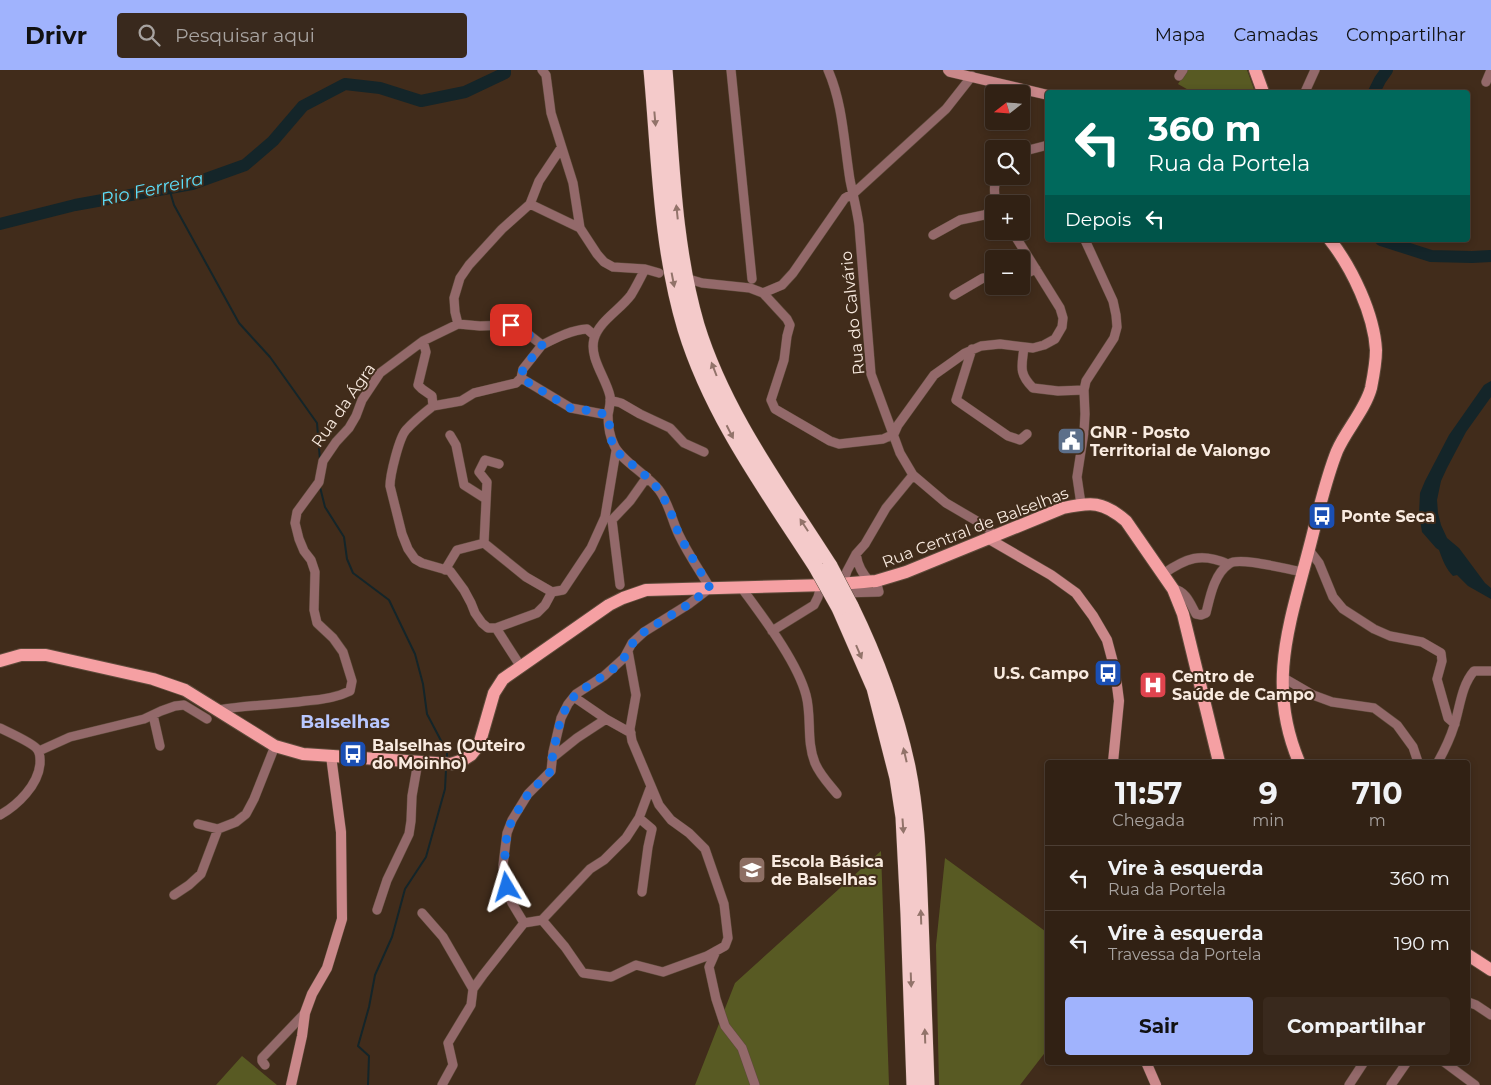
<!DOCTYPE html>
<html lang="pt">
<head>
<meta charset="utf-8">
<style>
  :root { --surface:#312114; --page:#39291d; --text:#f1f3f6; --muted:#a8a3a0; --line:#4c3e34; --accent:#a0b3fd }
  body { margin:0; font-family:Montserrat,sans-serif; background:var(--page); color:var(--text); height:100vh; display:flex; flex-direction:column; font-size:19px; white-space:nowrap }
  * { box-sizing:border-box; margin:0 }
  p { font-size:16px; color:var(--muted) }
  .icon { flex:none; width:28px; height:28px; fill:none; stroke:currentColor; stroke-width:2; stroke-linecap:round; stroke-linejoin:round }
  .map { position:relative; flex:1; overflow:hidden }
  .details { position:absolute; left:1045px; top:690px; width:425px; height:305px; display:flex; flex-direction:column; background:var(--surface); border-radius:5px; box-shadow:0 2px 8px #0003,0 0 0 1px var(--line) }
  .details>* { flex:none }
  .top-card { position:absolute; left:1045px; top:20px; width:425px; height:152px; border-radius:5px; box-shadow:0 2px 8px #0003,0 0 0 1px var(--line); background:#00695c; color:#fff; overflow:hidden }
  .needle { width:32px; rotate:253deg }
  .controls { position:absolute; left:985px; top:15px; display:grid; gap:10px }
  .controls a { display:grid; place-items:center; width:45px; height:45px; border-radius:5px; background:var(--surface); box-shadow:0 2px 8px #0003,0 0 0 1px var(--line); font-size:25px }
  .pin { position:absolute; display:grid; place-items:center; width:42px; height:42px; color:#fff; margin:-21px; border-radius:10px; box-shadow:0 2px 8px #0006 }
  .me { position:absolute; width:55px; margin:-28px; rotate:353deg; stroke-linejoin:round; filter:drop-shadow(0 0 4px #0008) }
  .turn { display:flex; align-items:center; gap:18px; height:105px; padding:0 20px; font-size:22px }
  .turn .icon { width:65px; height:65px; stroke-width:2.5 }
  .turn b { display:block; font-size:35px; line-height:42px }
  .then { display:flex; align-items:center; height:48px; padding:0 20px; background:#0003; gap:10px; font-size:19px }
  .eta { display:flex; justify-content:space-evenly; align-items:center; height:85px; text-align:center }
  .eta b { font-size:30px; font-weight:700; line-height:35px }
  .action { display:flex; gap:10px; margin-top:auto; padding:10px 20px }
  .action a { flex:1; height:58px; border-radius:5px; background:var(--accent); color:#111; font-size:20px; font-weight:700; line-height:58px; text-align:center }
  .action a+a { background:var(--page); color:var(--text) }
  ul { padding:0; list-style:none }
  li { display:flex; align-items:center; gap:15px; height:65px; padding:0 20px; border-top:1px solid var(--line) }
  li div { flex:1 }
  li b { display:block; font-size:19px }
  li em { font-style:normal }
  header { display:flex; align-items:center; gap:30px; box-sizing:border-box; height:70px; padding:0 25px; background:var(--accent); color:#111 }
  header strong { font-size:24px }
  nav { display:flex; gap:28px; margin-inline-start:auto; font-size:18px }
  .search { width:350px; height:45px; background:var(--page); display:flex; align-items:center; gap:12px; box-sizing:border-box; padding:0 18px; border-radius:5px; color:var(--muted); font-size:19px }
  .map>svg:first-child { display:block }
</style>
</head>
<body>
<header>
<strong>Drivr</strong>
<div class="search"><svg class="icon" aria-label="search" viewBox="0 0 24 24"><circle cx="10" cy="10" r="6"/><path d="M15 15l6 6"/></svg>Pesquisar aqui</div>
<nav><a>Mapa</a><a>Camadas</a><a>Compartilhar</a></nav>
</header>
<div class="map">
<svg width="1491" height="1015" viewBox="0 0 1491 1015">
  <rect width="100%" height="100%" fill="#412c1b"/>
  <path fill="#585a23" d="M1187,0H1247L1255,22H1192L1178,14Z
    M881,781L889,1015H695L735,913Z
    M945,788L1045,861L1047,868V980L1020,1015H939L936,875Z
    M242,986L277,1015H216Z"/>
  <path fill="#142529" d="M1491,311V327L1466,362L1447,398L1441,411L1437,430L1438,443L1441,455L1447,468L1459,478L1485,513L1491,518V529L1468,516L1457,505L1453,506C1446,499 1443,491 1439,480L1436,478L1422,462L1419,444L1420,423L1425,411L1449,365L1484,315Z"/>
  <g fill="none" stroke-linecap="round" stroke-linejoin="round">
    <path stroke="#142529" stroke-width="2" d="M169,118L174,135L239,253L270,287L317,353L320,390
      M320,417L325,437L344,467L347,489L353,503L389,530L401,555L415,584L423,614L427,644L447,682V689
      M368,1015L369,986L358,976L369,937L375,905L392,867L405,819L426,787L445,719L446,699"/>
    <path stroke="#142529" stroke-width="12" d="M1374,22L1380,10L1387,0
      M0,154L75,135L192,114L245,95L273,71L303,36L345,14L380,18L421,31L465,22L505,3V0
      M1381,170L1431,186L1472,187L1491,186"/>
    <defs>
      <path id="street" d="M542,0L546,5L551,43L573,113L580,158L597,184L604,192L613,197L645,199L659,203
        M731,0L752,209
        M828,0C843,34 844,73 850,110C853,125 857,140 859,155L871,304L900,383L913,405L946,433L987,457L994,467
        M1179,6L1183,0
        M1486,12L1491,0
        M1305,22L1315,0
        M1021,82L1048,75
        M530,134L580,158
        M996,134C994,124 993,115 997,106
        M933,165L960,150L984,145L994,140
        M1021,206L1036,199
        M692,210L702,213L750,218L763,223L787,249L790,255L787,266L784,290L771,330L775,339L830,371L839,374L883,369L894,364
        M763,223L782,215L793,203L845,128L854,123L946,39L972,6
        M954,225L983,208H994
        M458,254L455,242L454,228L460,208L469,195L502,159L530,134L539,111L561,78
        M423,271L426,282L418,315L422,319L432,326L433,336
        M1024,277C1022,296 1018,303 1033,318L1058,321L1084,320
        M972,279L956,330L1008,366L1020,370L1027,364
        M521,308L523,299L542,275
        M610,330L621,333L640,344L670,358L684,373L704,382
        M433,336C424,343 414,351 406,360C399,368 390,405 390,416L402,464L408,479L415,489L422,493L450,501L464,520L471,533L475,543L482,553L488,558H496
        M433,336L461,331L474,323L516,313L521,308L571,338L608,345
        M894,364L898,355L934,305L965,283L981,276L1000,274L1033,278L1044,275L1055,269L1062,257L1063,248L1060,238L1012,161
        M450,365L456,375L464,415L486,429
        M499,394L485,390L479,402L487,412L484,473L526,507L552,522
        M1081,434L1077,407L1084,362L1085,344L1084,320L1086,311L1114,268L1117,257L1116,245L1113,231L1085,170
        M1309,480L1319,493L1333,527L1343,539L1374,559L1390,566L1422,572L1441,583L1442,591L1437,609L1448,648L1455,654
        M856,484C858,496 862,503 870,512
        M445,500L457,480L484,473
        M1163,504C1186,488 1201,482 1228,494
        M848,514L845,507L847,501L856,484L865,474L886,438L913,405
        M620,515L612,450L630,431L647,407
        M741,517C762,546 797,591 806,625C812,647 806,671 815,693C820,705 829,714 837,724
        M1173,519C1186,521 1190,533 1196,544L1201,545L1206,543C1210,527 1214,504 1229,494C1239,486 1289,500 1303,502
        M842,523L879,522L876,511
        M772,561L814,535L818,527L821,515
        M521,597L496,558L537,543L545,535L552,522L563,520L591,478L605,447L616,381
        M1282,607L1313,625L1332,632L1374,638L1397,655L1413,677L1418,692
        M574,627L606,649L631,663
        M219,640C247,635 276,635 305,631C321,630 336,628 350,621L352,611L343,582L333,568L317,553L314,540L315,502L311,490L304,481L299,469L295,453L297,442L319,412L323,391L336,372L349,358L356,346L362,330L380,303L423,271L458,254L480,256L511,255L524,261L542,275C556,268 571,260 587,259L595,266
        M153,645L160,676
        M0,658C8,662 33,673 37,679C41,684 40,689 40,694C38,715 18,735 0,745
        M39,681L70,667L144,649L161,641L175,636L184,635L207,649
        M552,688L577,668L606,649
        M1438,692C1444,681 1450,669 1454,656C1460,638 1461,616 1474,601H1491
        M639,748L652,759L648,777L642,822
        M198,754L218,759L236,752L246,744L254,729L275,676
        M174,825L189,815L201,804L218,759
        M377,840L387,810L409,764L411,751L412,726L418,692
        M422,843L443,867L473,919
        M542,850L565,877L583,903L611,907L636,895L663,902L707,886L725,876L728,868L724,834L705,779L689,763L671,750L659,735L632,671L630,659L636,625L628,581
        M524,853L512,833L504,810L503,795L507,763L512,750L528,724L551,701L553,682L561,648L568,634L576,624L604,606L624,588L632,573L644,562L689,534L710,518C700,501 688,484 679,465C672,451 669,433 659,420C648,405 620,390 614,375C610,367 608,355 608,345C609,339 611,333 610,326C606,308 589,288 594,269C599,251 620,240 631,225C636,217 641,207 645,199
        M524,853L542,850L590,799L604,790L626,768L639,748L651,716
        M716,881L709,897L716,929L725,956L742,978L755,1015
        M1468,932L1476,935L1491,945
        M1444,992L1475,1015
        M265,995L262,991V988L305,943
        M442,1015L453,995L448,973L471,935L473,919L483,905L524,853
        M1349,1015L1364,992
        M1391,1015L1407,992"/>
      <path id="secondary" d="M948,0L950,2L1048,25
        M989,469L1051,505L1076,523L1093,546L1107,570L1115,600L1119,631L1113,692
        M1146,992L1156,1015
        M291,1015L302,966L305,943L312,924L327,898L342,849L341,762L331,686"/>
      <path id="primary" d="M1255,0L1263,22
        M0,591L21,585H46L153,609L185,620L275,676L303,684L451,694L463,690L471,685L479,675L494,623L503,609L609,535L623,528L646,520L827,515L876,511L906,502L1063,438C1091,432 1103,431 1126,451L1173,519L1183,544L1219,692
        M1299,692C1266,614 1290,553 1310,475C1318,444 1325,411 1337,381C1346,360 1365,340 1371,318C1373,308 1376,290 1376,280C1374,244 1352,198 1330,170
        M1468,885L1491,900"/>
      <path id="highway" d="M651,0C659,86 660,176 685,259C712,347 767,421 816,497
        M665,0C672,85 673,173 697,255C724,343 781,419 830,496
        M851,536C876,587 896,641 908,697C918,746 919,798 921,848C923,904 925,959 927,1015
        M839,538L874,618L897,708L903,747L908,844L914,1015"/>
    </defs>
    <use href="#street" stroke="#5e4b3b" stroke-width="10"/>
    <use href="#secondary" stroke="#5e4b3b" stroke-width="11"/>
    <use href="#primary" stroke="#5e4b3b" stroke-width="14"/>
    <use href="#highway" stroke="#5e4b3b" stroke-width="16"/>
    <use href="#street" stroke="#93696a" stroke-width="9"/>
    <use href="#secondary" stroke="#ca888a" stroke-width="10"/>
    <use href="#primary" stroke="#f5a0a3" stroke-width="12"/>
    <use href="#highway" stroke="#f4caca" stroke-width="15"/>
    <defs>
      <path id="highway-bridge" d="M830,496L851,536
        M816,497L839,538"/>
    </defs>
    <use href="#highway-bridge" stroke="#5e4b3b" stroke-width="16" stroke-linecap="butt"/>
    <use href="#highway-bridge" stroke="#f4caca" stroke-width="15"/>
  </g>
  <defs><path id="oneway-solid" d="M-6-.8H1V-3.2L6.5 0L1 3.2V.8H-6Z" transform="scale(1.25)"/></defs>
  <g fill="#92736a">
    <use href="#oneway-solid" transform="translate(655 49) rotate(85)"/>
    <use href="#oneway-solid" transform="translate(677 142) rotate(-96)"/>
    <use href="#oneway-solid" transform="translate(673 210) rotate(79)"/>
    <use href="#oneway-solid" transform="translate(714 299) rotate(-111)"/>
    <use href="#oneway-solid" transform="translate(730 362) rotate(63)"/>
    <use href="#oneway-solid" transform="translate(804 455) rotate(-123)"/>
    <use href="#oneway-solid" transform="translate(859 582) rotate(67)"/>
    <use href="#oneway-solid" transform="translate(905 685) rotate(-103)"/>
    <use href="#oneway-solid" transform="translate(903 756) rotate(86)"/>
    <use href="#oneway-solid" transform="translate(921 847) rotate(-92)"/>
    <use href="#oneway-solid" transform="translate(911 910) rotate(88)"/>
    <use href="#oneway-solid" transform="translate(925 966) rotate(-92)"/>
  </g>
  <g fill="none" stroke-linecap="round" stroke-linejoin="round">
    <path stroke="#1a73e8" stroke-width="9" stroke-dasharray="0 16.2" d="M507,817L504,810V795L507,763L512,750L528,724L551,701L553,682L561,648L568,634L576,624L612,600L624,588L632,574L644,562L689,534L710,518L679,465L670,440L660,421L647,407L616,381L612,373L608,345L592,341L570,338L521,308L523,299L542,275L524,261L511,255"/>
  </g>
  <defs>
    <symbol id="civic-square" viewBox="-11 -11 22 22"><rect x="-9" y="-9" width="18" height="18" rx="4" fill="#5c6f8a" stroke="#412c1b"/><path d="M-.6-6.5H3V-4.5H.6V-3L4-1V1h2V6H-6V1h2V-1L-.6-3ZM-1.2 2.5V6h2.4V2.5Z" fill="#fff"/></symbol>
    <symbol id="bus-square" viewBox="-11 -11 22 22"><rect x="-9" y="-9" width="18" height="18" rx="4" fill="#1a4fb4" stroke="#412c1b"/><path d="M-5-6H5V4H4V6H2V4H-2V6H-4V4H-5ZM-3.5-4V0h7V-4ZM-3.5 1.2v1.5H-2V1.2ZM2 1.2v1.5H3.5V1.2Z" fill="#fff"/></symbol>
    <symbol id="hospital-square" viewBox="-11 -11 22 22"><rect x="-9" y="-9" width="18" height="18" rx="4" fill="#e0444e" stroke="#412c1b"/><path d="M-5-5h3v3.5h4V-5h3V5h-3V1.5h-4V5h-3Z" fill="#fff"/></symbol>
    <symbol id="school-square" viewBox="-11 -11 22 22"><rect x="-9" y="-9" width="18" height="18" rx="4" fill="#8d6e63" stroke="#412c1b"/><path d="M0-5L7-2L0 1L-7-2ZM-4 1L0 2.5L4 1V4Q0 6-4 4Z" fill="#fff"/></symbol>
  </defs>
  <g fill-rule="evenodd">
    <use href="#civic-square" x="1055" y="355" width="32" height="32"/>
    <use href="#bus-square" x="1306" y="430" width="32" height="32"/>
    <use href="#bus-square" x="1092" y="587" width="32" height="32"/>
    <use href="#hospital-square" x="1137" y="599" width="32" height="32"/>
    <use href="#bus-square" x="337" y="668" width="32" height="32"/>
    <use href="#school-square" x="736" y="784" width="32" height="32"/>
  </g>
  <g text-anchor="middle" stroke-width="4" stroke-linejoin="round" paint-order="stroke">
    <g font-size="16" fill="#f9ebe0" stroke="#412c1b">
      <text transform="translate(852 243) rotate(-96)" y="6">Rua do Calvário</text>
      <text transform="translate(343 335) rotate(-55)" y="6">Rua da Ágra</text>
      <text transform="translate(975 457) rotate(-21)" y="6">Rua Central de Balselhas</text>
    </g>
    <g font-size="16" font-weight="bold" fill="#f9ebe0" stroke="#412c1b" text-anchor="start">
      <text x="1090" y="368">GNR - Posto<tspan x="1090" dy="18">Territorial de Valongo</tspan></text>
      <text x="1341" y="452">Ponte Seca</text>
      <text x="1089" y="609" text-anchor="end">U.S. Campo</text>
      <text x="1172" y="612">Centro de<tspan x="1172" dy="18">Saúde de Campo</tspan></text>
      <text x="372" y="681">Balselhas (Outeiro<tspan x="372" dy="18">do Moinho)</tspan></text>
      <text x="771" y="797">Escola Básica<tspan x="771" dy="18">de Balselhas</tspan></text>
    </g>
    <g font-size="18" font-style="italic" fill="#5de0fc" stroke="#412c1b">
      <text transform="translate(152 119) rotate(-12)" y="6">Rio Ferreira</text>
    </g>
    <g font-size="18" font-weight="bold" fill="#b8c7ff" stroke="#412c1b">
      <text x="345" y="658">Balselhas</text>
    </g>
  </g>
</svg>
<div class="controls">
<a><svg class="needle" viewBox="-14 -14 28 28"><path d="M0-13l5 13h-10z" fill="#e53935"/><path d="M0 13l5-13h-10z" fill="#a8a3a0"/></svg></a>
<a><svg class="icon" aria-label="search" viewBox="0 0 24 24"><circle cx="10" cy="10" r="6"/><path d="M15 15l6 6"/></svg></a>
<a>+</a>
<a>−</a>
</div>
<div class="pin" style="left:511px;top:255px;background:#d93025"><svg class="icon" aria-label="arrive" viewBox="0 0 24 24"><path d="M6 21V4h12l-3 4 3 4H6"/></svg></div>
<svg class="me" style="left:507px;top:817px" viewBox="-20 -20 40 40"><path d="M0-17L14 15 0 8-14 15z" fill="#1a73e8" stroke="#fff" stroke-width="4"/></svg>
<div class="top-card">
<div class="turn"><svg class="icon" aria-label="left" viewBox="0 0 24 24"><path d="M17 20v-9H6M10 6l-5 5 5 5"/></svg><div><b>360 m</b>Rua da Portela</div></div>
<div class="then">Depois<svg class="icon" aria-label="left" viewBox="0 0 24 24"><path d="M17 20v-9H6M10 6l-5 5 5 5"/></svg></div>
</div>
<section class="details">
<div class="eta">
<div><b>11:57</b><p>Chegada</p></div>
<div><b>9</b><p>min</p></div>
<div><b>710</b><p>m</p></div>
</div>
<ul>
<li><svg class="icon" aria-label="left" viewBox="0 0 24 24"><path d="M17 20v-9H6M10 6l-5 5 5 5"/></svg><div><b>Vire à esquerda</b><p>Rua da Portela</p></div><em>360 m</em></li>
<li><svg class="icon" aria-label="left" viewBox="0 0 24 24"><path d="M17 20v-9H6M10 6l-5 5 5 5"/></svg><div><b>Vire à esquerda</b><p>Travessa da Portela</p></div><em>190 m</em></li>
</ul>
<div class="action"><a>Sair</a><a>Compartilhar</a></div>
</section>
</div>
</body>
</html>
